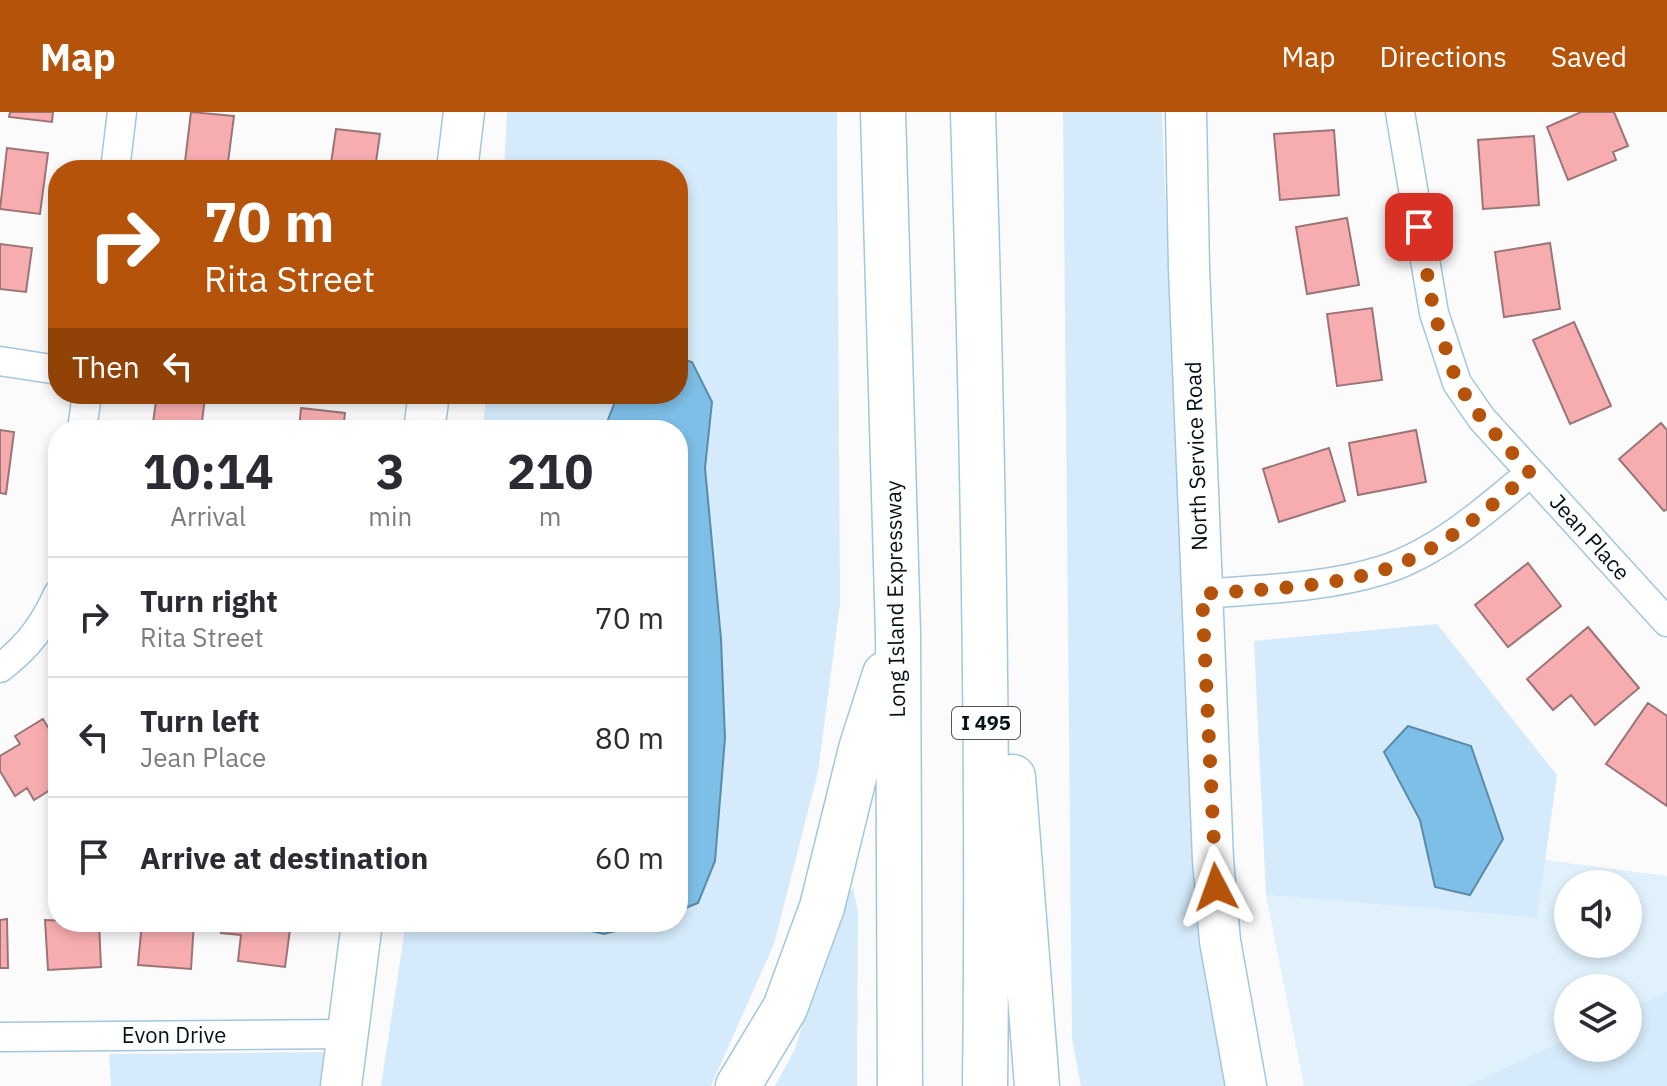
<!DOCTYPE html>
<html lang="en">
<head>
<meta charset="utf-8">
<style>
  :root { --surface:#fff; --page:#f7f7f7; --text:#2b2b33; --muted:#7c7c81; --line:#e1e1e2; --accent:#b45309 }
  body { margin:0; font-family:"IBM Plex Sans",sans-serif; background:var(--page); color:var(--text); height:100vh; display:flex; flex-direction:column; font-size:30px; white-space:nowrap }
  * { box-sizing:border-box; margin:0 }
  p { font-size:26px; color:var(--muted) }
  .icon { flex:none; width:44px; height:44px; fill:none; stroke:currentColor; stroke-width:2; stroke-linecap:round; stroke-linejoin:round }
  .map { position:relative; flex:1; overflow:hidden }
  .sheet { position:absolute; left:48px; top:308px; width:640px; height:512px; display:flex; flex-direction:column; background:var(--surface); border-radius:32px; box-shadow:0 4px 12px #0003 }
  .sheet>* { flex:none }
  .top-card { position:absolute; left:48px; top:48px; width:640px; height:244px; border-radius:32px; box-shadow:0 4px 12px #0003; background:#b45309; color:#fff; overflow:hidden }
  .tools { position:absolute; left:1554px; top:758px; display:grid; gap:16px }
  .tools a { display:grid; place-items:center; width:88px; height:88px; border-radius:50%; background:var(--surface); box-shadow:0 4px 12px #0003; font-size:40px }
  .pin { position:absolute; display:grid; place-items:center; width:68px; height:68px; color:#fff; margin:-34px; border-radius:16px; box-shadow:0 4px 12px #0006 }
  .me { position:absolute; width:88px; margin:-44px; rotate:356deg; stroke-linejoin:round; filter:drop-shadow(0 0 6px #0008) }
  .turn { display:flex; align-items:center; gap:28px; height:168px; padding:0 24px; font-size:36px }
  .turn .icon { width:104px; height:104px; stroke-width:2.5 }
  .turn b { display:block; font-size:56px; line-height:68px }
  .then { display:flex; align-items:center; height:76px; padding:0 24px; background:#0003; gap:16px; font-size:30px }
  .eta { display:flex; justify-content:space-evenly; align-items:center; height:136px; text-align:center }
  .eta b { font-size:48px; font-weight:700; line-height:56px }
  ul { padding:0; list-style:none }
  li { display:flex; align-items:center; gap:24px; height:120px; padding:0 24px; border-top:2px solid var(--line) }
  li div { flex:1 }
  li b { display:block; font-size:30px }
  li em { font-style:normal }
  header { display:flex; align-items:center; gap:48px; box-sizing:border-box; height:112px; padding:0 40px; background:var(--accent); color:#fff }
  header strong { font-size:38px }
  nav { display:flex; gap:44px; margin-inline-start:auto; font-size:28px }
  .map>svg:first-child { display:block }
</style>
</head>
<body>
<header>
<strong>Map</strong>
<nav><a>Map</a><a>Directions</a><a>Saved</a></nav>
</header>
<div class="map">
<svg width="1667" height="974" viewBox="0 0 1667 974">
  <rect width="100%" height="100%" fill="#fbfbfb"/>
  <path fill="#e0f1fc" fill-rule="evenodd" d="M1545,748L1667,764V974H1304L1266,783L1536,806ZM1568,772H1628V832H1568ZM1568,876H1628V936H1568Z"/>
  <path fill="#d5ebfb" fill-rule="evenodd" d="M507,0H837L840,492L818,660L774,832L711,974H381L406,810H678V318H482L487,282H678V58H504Z
    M1063,0H1162L1194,790L1229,974H1081L1072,927Z
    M1437,512L1557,663L1537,806L1266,783L1254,529ZM1384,641L1470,783L1427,735L1420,708Z
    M853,776L858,800L857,974H775L795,937L841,788Z
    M1667,880V974H1467L1568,926V936H1628V898Z
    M330,940L327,974H111L109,942Z"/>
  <path fill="#7ebfe7" stroke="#5a8ba9" stroke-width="2" d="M678,246L692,250L712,290L705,356L721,527L725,626L715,749L698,791L678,799V318H604L618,282H678Z
    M1408,614L1471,634L1503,727L1470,783L1435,775L1420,708L1384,640Z
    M567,810H649L604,822L569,814Z"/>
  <path fill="#f7adb0" stroke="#9b7576" stroke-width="2" d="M10,0H53L52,10L9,5Z
    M191,0L234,4L227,58H184Z
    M1581,0H1614L1628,34L1613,40L1616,48L1568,68L1547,15Z
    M336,17L380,22L376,50L387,51L386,58H330Z
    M1334,18L1339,83L1280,88L1274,22Z
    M1534,24L1539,93L1483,97L1478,28Z
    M7,36L48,41L40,102L0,97Z
    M1347,106L1359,173L1307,182L1296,115Z
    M1550,131L1560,197L1504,205L1495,140Z
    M0,132L32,136L26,180L0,177Z
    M1372,196L1382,268L1337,274L1327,202Z
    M1574,210L1611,294L1570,312L1533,228Z
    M157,282L205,285L201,318H152Z
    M301,296L345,301L343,318H299Z
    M1661,311L1667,318V397L1664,399L1619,347Z
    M0,318L14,320L6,382L0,381Z
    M1416,318L1426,370L1358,383L1349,331Z
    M1329,336L1345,389L1279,410L1263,357Z
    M1528,451L1561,494L1508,535L1475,493Z
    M1588,515L1639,576L1595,613L1571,583L1553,598L1527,567Z
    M1648,591L1667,604V694L1606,652Z
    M43,607L58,632V673L34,688L27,676L15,684L0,659V644L20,632L15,624Z
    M7,807L8,856H0V808Z
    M45,808L99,810L101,855L48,858Z
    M142,810H194L191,857L138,853Z
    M222,810H291L285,855L238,849L241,823L221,821Z"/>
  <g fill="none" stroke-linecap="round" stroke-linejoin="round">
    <defs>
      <path id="minor" d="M1400,0L1434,201L1457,271L1482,307L1667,510
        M115,58L122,0
        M0,249L58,258
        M82,318L87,282
        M1202,482C1263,477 1325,476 1383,458C1439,440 1487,397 1530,361
        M0,556C28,535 44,513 58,482
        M0,925L348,922"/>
      <path id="secondary" d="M1186,0L1189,157L1213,748L1220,829L1246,974
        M457,58L464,0
        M424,318L429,282
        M341,974L362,810"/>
      <path id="motorway" d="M883,0L898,521L900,974
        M973,0C983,325 989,649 985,974
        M1013,665L1037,974
        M738,974L785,896L822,795L861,637L885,562"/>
    </defs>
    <use href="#minor" stroke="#a4c6dd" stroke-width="31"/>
    <use href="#secondary" stroke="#a4c6dd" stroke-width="43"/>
    <use href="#motorway" stroke="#a4c6dd" stroke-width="47"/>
    <use href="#minor" stroke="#fff" stroke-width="28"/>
    <use href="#secondary" stroke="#fff" stroke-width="40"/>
    <use href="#motorway" stroke="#fff" stroke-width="44"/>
  </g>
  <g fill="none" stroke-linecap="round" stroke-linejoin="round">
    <path stroke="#b45309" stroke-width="14" stroke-dasharray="0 25.2" d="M1216,775L1202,482C1263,477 1325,476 1383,458C1440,440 1486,398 1530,361L1482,307L1457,271L1434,201L1419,115"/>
  </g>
  <g text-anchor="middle" stroke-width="8" stroke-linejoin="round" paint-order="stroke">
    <rect fill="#fff" stroke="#50585d" stroke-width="2" x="952" y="595" width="68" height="32" rx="6"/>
    <g font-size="20" font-weight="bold" fill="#051118">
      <text x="986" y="618">I 495</text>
    </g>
    <g font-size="22" fill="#051118" stroke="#fff">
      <text transform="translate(1196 344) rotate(-92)" y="8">North Service Road</text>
      <text transform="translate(1590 425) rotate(48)" y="8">Jean Place</text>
      <text transform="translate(895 487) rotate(-91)" y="8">Long Island Expressway</text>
      <text x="174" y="931">Evon Drive</text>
    </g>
  </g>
</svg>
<div class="tools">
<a><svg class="icon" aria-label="sound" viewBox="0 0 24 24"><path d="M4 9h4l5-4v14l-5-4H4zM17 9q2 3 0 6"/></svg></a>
<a><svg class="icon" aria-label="layers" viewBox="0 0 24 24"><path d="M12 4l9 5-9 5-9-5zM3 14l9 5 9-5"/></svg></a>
</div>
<div class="pin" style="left:1419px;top:115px;background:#d93025"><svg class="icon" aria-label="arrive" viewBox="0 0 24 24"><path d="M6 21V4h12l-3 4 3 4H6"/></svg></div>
<svg class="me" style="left:1216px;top:775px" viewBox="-20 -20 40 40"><path d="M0-17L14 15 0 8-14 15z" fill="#b45309" stroke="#fff" stroke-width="4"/></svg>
<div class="top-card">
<div class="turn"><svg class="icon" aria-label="right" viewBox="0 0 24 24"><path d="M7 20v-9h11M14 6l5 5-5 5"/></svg><div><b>70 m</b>Rita Street</div></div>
<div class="then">Then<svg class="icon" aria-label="left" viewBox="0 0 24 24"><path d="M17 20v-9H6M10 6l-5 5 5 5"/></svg></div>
</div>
<section class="sheet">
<div class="eta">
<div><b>10:14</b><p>Arrival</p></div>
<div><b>3</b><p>min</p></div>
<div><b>210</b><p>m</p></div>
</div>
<ul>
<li><svg class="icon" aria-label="right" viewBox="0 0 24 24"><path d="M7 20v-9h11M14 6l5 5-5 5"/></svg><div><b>Turn right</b><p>Rita Street</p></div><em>70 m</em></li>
<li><svg class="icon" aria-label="left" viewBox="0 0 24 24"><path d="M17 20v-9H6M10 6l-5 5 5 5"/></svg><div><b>Turn left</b><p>Jean Place</p></div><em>80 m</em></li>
<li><svg class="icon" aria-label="arrive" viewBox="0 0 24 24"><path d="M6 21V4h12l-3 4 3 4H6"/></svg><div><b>Arrive at destination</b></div><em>60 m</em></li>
</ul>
</section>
</div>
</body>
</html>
